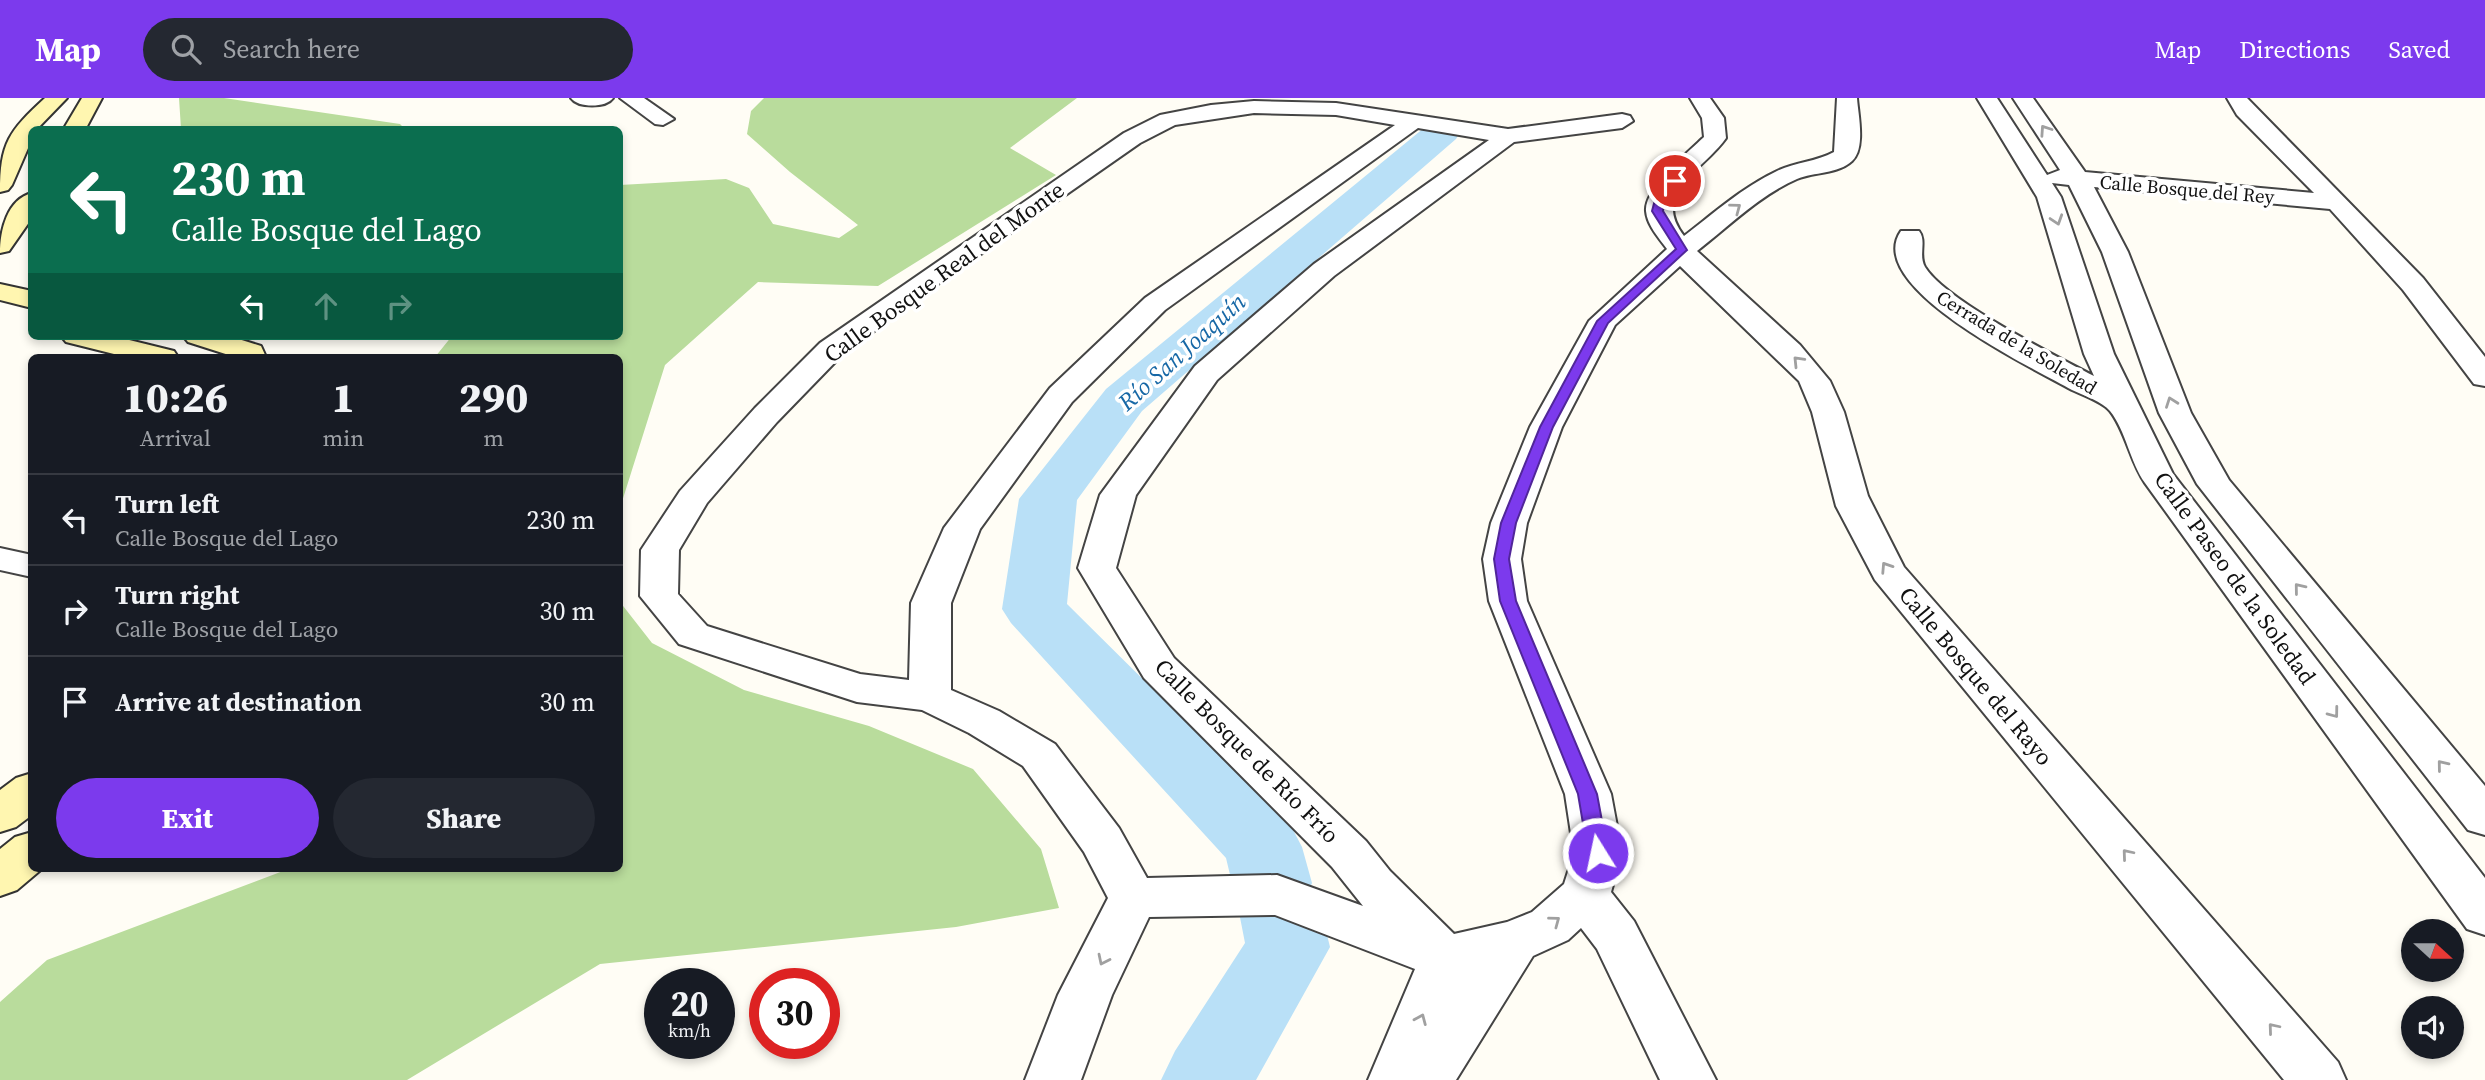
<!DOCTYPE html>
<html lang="en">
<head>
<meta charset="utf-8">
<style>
  :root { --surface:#171b24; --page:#242831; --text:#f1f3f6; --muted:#9ea1a6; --line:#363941; --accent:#7c3aed }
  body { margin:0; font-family:"Source Serif 4",serif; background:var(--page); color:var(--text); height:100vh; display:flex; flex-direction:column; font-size:26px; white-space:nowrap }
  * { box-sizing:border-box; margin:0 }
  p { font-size:23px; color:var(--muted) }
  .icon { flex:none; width:38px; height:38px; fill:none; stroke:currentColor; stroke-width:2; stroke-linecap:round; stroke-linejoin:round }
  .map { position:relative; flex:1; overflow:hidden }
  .sheet { position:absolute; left:28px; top:256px; width:595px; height:518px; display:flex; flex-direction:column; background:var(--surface); border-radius:10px; box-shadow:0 4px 10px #0003 }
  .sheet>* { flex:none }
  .guide { position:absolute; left:28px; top:28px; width:595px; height:214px; border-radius:10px; box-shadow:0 4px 10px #0003; background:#0b6e4f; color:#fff; overflow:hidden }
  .needle { width:46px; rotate:111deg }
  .tools { position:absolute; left:2401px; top:821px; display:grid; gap:14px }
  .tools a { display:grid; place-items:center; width:63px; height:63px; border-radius:50%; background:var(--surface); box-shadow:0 4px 10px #0003; font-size:35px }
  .speed { position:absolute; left:644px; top:870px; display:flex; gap:14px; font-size:35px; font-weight:700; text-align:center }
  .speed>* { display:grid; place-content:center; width:91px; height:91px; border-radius:50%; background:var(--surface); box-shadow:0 4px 10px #0003; line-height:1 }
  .speed small { font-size:18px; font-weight:400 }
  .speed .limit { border:10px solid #d22; background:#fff; color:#111 }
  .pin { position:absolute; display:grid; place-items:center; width:60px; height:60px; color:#fff; margin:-30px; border:4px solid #fff; border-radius:50%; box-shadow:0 2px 7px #0007 }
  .me { position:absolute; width:77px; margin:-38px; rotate:350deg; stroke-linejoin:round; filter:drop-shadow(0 0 5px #0008) }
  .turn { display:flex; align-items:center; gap:24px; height:147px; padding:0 28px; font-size:32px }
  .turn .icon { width:91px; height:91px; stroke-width:2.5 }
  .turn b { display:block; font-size:49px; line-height:60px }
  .lanes { display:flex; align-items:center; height:66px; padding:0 28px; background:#0003; justify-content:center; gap:35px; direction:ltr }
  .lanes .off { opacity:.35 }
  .eta { display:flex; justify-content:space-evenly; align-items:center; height:119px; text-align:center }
  .eta b { font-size:42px; font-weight:800; line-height:49px }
  .cta { display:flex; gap:14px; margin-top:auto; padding:14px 28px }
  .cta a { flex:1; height:80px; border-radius:42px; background:var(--accent); color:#fff; font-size:28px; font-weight:800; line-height:80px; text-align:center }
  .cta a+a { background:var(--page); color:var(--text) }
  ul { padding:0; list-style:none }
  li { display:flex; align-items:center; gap:21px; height:91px; padding:0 28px; border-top:2px solid var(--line) }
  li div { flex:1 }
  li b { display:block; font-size:26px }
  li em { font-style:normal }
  header { display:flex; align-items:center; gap:42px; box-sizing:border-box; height:98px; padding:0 35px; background:var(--accent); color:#fff }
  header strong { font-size:33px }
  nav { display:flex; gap:38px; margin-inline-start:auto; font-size:24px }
  .search { width:490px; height:63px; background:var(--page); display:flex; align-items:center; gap:18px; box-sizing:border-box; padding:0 24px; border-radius:38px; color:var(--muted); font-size:26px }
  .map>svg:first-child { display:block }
</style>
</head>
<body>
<header>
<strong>Map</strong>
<div class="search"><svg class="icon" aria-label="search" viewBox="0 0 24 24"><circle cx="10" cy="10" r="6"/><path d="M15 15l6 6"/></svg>Search here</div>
<nav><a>Map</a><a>Directions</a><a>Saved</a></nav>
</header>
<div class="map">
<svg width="2485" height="982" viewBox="0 0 2485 982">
  <rect width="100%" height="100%" fill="#fffdf5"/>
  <path fill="#b9dc9c" d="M179,0H224L400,26L405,31H181Z
    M764,0H1077L1010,50L1056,77L878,188L758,184L665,267L620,410V259H435L452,238H620V87L726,81L749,90L773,126L839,140L858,127L790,74L747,36L751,13Z
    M620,504L652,545L744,592L869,628L973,671L1041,751L1059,810L956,829L600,866L407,982H0V904L47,862L291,770H620Z"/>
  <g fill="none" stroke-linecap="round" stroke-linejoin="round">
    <path fill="#b9e0f7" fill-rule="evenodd" d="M1443,22L1456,25L1461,33L1456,41L1142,313L1077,402L1067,506L1291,728L1302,749L1312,785L1310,790L1320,809L1330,849L1256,982H1161L1175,953L1245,845L1238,809L1241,803L1232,785L1226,760L1011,525L1002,511L1019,401L1106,291L1430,25Z"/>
    <defs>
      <path id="minor" d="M571,0H613C606,10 578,10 571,0Z
        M620,0H644L674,21L663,27L655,26Z
        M1690,0H1710L1724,20L1726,40C1703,73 1650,94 1684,138C1714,115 1743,89 1777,73C1795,64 1816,64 1834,54L1837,0H1857C1858,16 1866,50 1852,63C1838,76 1814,74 1797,81C1760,97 1728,129 1697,153L1800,247L1830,283L1844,314L1868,398L1904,469L2338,964L2346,982H2284L1875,482L1836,408L1812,314L1799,283L1680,168L1615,227L1562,329L1527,425L1521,461L1527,503L1611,696L1622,755L1611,794L1634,823L1716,982H1660L1597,851L1581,830L1568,842L1533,858L1456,982H1368L1415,871L1275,817L1149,819L1112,897L1081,982H1025L1058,897L1108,800L1084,754L1023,668L969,635L922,612L857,604L679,546L640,498L641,452L680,393L755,310L820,245L1124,35L1160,17L1211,7L1254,3L1336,5L1508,31L1622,16L1630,18L1633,23L1622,30L1514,44L1334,178L1217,282L1136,397L1116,470L1174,560L1366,743L1390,773L1454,836L1507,824L1532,814L1564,786L1574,755L1565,696L1489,503L1483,461L1491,425L1530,329L1589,223L1667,151C1659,140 1647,127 1646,113C1644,91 1689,53 1704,39L1702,20ZM1254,15L1336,17L1395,27L1145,200L1050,290L944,430L911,505L909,582L860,576L707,528L678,496L679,452L707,405L777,324L842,257L938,186L1140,45L1175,27ZM1418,30L1489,42L1314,166L1195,268L1100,397L1078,470L1144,580L1332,769L1363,808L1277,777L1147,780L1119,730L1055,646L999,613L951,592V505L980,431L1072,304L1165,212Z
        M1977,0H1997L2047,77L2060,72L2013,0H2033L2085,74L2314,95L2237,17L2227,0H2247L2423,180L2485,259V288L2474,286L2403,192L2330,111L2094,89L2128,154L2191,315L2229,382L2485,688V737L2468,732L2197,386L2159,315L2102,154L2069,87L2052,85L2061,99L2114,256L2173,376L2485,780V837L2467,831L2145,385C2130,364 2126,333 2110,313C2103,304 2083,297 2072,292C2035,271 1862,189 1901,133H1919C1927,143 1918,157 1925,169C1946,203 2056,258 2094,278L2084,256L2037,99Z
        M0,450L32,457V479L0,472Z"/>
      <path id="secondary" d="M45,0H67L36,32H32V41L12,87L8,92L0,94C0,45 9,33 45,0Z
        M82,0H102L85,32H63Z
        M32,95V120L9,153L0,155C0,133 7,101 32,95Z
        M0,186L32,193V210L0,202Z
        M61,238H113L174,253L178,259H126L66,244Z
        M183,238H229L261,248L266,259H235L188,244Z
        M32,675V717L16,729L0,734V692L16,680Z
        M32,734V770H43L17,792L0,798V751L15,739Z"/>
    </defs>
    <use href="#minor" stroke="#444" stroke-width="4"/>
    <use href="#secondary" stroke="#333" stroke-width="4"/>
    <use href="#minor" fill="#fff" fill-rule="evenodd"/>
    <use href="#secondary" fill="#fff6b0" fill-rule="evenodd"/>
  </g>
  <defs><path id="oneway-chevron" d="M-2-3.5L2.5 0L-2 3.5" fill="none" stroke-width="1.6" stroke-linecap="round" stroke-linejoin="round" transform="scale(1.75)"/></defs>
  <g stroke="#a0a0a0">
    <use href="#oneway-chevron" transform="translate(2045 32) rotate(-124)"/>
    <use href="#oneway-chevron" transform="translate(1736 110) rotate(-37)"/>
    <use href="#oneway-chevron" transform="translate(2057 122) rotate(72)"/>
    <use href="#oneway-chevron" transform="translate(1798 263) rotate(-134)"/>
    <use href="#oneway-chevron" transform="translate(2171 304) rotate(-110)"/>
    <use href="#oneway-chevron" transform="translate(1886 469) rotate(-123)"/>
    <use href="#oneway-chevron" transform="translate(2299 490) rotate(-129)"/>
    <use href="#oneway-chevron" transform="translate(2334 615) rotate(53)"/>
    <use href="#oneway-chevron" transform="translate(2442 667) rotate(-129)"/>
    <use href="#oneway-chevron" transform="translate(2127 756) rotate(-130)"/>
    <use href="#oneway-chevron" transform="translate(1555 823) rotate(-37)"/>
    <use href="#oneway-chevron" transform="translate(1103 862) rotate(116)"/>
    <use href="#oneway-chevron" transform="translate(1421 921) rotate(-67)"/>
    <use href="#oneway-chevron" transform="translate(2273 930) rotate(-130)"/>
  </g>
  <path fill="#7c3aed" stroke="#51269a" stroke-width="2" d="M1671,81L1680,83L1665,99L1663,113L1687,152L1608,225L1553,329L1516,425L1509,461L1516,503L1597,696L1608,755L1605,761H1591L1588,755L1578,696L1500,503L1494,461L1501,425L1540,329L1597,223L1676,151L1652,113L1656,98Z"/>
  <g text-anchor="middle" stroke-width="7" stroke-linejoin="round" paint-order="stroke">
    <g font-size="19" fill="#111" stroke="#fff">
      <text transform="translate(2187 91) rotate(5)" y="7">Calle Bosque del Rey</text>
      <text transform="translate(2017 244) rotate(31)" y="7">Cerrada de la Soledad</text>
    </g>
    <g font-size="23" fill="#111" stroke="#fff">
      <text transform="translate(944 174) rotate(-36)" y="8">Calle Bosque Real del Monte</text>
      <text transform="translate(2235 480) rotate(54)" y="8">Calle Paseo de la Soledad</text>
      <text transform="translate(1976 578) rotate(50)" y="8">Calle Bosque del Rayo</text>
      <text transform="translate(1247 653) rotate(45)" y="8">Calle Bosque de Río Frío</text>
    </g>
    <g font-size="24" font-style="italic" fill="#1768a6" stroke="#fff">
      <text transform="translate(1182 254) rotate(-42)" y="8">Río San Joaquín</text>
    </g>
  </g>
</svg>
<div class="tools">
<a><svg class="needle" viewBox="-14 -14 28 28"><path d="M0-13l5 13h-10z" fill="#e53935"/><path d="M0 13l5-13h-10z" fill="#9ea1a6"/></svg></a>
<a><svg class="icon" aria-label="sound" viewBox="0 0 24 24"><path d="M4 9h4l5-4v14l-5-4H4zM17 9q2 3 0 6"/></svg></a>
</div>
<div class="speed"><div>20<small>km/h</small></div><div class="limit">30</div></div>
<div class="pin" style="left:1675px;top:83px;background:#d93025"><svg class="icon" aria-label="arrive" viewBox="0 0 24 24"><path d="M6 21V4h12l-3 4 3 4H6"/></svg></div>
<svg class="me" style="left:1598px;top:755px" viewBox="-20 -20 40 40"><circle r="17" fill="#7c3aed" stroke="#fff" stroke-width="3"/><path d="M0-11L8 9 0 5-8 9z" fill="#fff"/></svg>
<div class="guide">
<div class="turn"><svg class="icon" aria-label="left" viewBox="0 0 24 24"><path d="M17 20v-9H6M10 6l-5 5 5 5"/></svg><div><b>230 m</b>Calle Bosque del Lago</div></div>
<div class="lanes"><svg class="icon" aria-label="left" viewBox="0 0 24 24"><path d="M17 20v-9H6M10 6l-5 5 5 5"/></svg><svg class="icon off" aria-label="ahead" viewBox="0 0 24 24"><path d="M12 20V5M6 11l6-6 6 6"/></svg><svg class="icon off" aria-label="right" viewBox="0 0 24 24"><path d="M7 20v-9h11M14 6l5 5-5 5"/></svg></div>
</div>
<section class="sheet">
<div class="eta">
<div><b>10:26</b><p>Arrival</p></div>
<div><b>1</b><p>min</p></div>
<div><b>290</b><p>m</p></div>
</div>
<ul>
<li><svg class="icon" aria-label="left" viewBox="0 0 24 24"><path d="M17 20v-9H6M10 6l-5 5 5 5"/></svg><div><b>Turn left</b><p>Calle Bosque del Lago</p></div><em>230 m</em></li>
<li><svg class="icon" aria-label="right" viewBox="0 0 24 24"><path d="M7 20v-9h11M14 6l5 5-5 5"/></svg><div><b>Turn right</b><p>Calle Bosque del Lago</p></div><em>30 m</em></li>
<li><svg class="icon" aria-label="arrive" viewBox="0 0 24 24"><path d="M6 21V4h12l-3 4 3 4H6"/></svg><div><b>Arrive at destination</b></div><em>30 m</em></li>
</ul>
<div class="cta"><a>Exit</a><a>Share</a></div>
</section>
</div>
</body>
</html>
